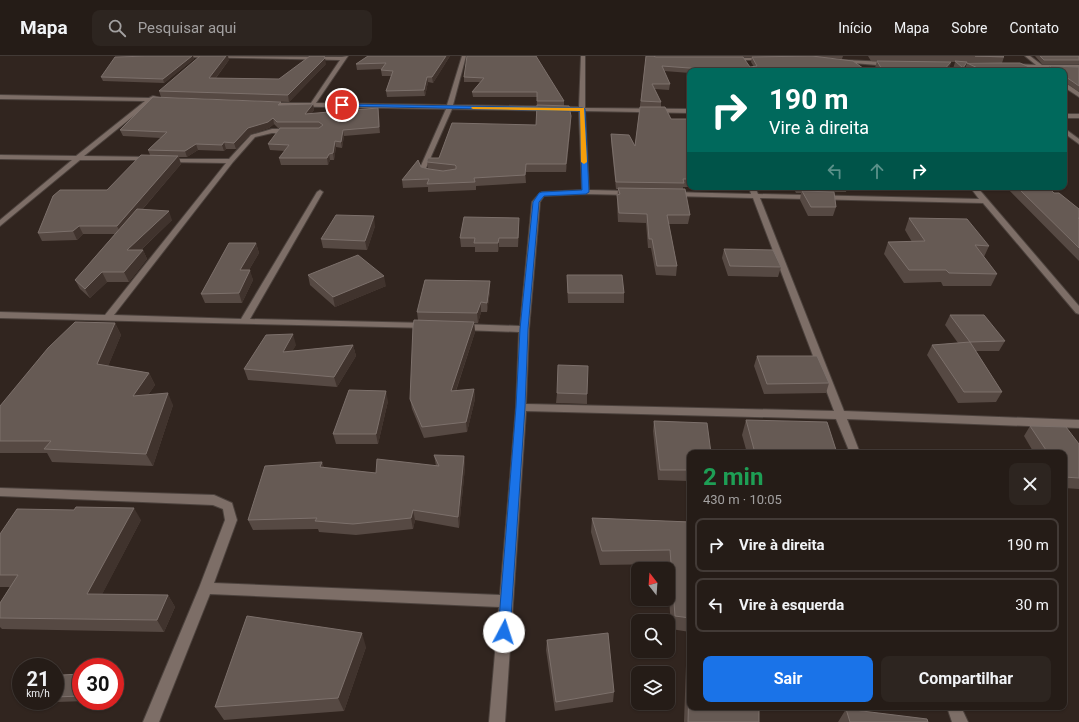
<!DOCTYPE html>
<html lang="pt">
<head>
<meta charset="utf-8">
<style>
  :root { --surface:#251c17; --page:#2d2520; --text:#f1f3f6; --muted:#a3a1a1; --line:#423a36; --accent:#1a73e8 }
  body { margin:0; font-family:Roboto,sans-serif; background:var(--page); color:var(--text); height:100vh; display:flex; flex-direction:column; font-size:15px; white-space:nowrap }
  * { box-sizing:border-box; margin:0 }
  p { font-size:13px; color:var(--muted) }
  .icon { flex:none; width:22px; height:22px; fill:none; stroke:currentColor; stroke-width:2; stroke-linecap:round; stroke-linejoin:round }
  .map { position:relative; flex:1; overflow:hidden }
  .panel { position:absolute; left:687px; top:394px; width:380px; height:260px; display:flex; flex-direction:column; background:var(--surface); border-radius:8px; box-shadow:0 1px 3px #0004,0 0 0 1px var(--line) }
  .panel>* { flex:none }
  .top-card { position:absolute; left:687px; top:12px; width:380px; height:122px; border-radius:8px; box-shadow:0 1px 3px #0004,0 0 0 1px var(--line); background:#00695c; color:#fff; overflow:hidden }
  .needle { width:26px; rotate:343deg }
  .fabs { position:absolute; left:631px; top:506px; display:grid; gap:8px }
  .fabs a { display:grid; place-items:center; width:44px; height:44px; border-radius:8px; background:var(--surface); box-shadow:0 1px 3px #0004,0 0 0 1px var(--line); font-size:20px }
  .speed { position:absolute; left:12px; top:602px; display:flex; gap:8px; font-size:20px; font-weight:700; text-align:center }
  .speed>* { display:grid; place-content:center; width:52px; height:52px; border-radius:50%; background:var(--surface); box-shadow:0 1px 3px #0004,0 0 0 1px var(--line); line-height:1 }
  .speed small { font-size:10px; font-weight:400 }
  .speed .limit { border:6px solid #d22; background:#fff; color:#111 }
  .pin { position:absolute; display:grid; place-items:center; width:34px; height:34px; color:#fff; margin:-17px; border:2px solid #fff; border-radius:50%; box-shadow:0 1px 4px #0007 }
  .me { position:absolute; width:44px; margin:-22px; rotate:5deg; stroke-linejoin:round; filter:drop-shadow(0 0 3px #0008) }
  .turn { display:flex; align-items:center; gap:14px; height:84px; padding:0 16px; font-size:18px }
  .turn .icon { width:52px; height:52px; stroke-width:2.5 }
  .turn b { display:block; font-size:28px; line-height:34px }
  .lanes { display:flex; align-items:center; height:38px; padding:0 16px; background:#0003; justify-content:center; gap:20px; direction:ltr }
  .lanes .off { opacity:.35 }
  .round { display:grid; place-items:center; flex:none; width:42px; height:42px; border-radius:8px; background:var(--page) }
  .head { display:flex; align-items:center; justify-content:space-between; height:68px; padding:0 16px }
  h1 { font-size:24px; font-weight:700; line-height:30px; color:#1e9e55 }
  .action { display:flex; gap:8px; margin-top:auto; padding:8px 16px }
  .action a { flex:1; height:46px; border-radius:8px; background:var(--accent); color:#fff; font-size:16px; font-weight:700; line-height:46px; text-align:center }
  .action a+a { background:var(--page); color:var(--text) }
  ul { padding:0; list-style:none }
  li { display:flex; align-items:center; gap:12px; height:54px; margin:0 8px 6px; padding:0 8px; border:2px solid var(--line); border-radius:8px }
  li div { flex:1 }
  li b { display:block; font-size:15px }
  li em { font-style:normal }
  header { display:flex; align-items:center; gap:24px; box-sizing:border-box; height:56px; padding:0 20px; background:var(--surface); border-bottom:1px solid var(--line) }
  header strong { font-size:19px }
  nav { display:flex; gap:22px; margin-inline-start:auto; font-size:14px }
  .search { width:280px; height:36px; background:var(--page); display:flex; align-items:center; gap:10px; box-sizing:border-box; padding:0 14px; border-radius:8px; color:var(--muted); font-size:15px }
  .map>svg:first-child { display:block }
</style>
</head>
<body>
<header>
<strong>Mapa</strong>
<div class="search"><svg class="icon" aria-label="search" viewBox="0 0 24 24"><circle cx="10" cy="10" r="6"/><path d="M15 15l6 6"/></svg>Pesquisar aqui</div>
<nav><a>Início</a><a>Mapa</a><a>Sobre</a><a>Contato</a></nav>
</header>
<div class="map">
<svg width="1079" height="666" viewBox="0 0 1079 666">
  <rect width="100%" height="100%" fill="#31251f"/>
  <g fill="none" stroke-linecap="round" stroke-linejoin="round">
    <defs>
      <path id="minor" d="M183,0L342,1L348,0L316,47L447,49L462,0H466L453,49L579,51L581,0H585V52L690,53V57L585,55L589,134L630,135L633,137L630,139L586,138L544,140L540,146L529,273L526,348L834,355L753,142L672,140L668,138L672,136L751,138L749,131H755L758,138L979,143L970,131H977L1079,250V258L1076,257L983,147L760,142L844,355L1079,364V372L847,363L860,397H850L836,363L526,355L505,666H489L499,551L210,538L159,666H143L199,532L225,464L223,453L213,449L0,440V432L214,439L232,447L237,464L214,527L500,539L516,351L519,276L462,274L457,271L462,268L520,270L532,146L540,137L542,136L582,134L579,55L452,53L426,112L427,115L434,117L435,118L432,120L422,117L420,112L446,53L268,50L265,48L266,47H311L340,4L185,1Z
        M1025,0H1030L1042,9H1079V13L1013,11V9L1015,8L1036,9Z
        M731,2H765L767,3L765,4H729Z
        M843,4L889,6L892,8L889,10L841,6Z
        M1064,26L1079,36V41L1064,31Z
        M0,39L149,42L153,40L167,44L164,46L152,45L84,100L150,101L153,103L152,104H80L0,170V164L72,104L0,103V99L76,100L145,45L0,43Z
        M1064,58H1079V62H1064Z
        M1064,72L1079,83V88L1064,77Z
        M272,73H292L295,75L292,77H272L255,81L233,106L114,259L241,263L317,136L320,134L323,136L250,263L426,267L429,268L431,270L429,272L0,262V256L105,259L226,107L166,106L164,105V103H229L251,79Z
        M947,651H961L968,666H952Z"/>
    </defs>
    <use href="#minor" stroke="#4c423d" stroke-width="2"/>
    <use href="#minor" fill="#7d6e67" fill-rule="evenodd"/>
  </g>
  <path fill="#564943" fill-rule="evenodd" d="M150,0H193L194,3L164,27L103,25L101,21Z
    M368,0H450L433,27L428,26L425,40L387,41L386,35L391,20H382L381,14L382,13L357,14L356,8Z
    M467,0L564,45V50L571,67L566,116H526V127L476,130V134L428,136V131L403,132L402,124L421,111L428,113L427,104L439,102L536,69L537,41H473L472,36L480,26H464V21Z
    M646,0H843L842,3L816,1L867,15H690V17L664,15L670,28L669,34L655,33L661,46V51L671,63H690V131H683V133L690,159L688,168H669L677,210L676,220L656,219L651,192H648L646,167L618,166L617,148L618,133H616L611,85V78L635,90ZM666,1H806H752L751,6L754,11H750Z
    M868,0H1003L1004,1L1002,7L967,6L963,15H955L953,13L955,6H951L949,13L947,15H877L875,12L877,5L924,6L871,5Z
    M1035,0H1079V8H1042Z
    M229,4L216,22L279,23L326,8L289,46L161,41L159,35Z
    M967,7L1038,15H969L965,13Z
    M1050,10L1079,11V36L1064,25V26V15H1049L1048,14Z
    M313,48L314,54L311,58L378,52L379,58L380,77L344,80L342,92L336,91L334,104H330L328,109H281L279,102L285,95L270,94L268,88L319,72H320H278L274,68L269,72L250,78L236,93H226L224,95L198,94L187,101H179L181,108L142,154L172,164L141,194H143L147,203L129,226H107L90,242L80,233L75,224L115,178H83L77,184L42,185L38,177L107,134L150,99L148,94L161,82L123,80L120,74L282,49Z
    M793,131H847L846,136H834L836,151L833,160H808L800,144L801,137H796Z
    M1006,131H1048L1054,137L1079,153V205Z
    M519,162V171L518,191H499L498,196H475V191H461L460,182Z
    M909,162L989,190L984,201L997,218L991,230H943L941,226L904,227L884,198L888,186H912L905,174Z
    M375,170L367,194L323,192L321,183Z
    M256,187L259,197L249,214L253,224L242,247H205L201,238Z
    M724,193L781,211L778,221L728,220L722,202Z
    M308,219L386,230L335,251L310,229Z
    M567,219L624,237V247H568L567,229Z
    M490,225V235L487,256H481L478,267H474L475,276L456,335L474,333L475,343L467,376L424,382L412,353L410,343L418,264L417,256Z
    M950,259L1005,285L999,295H976L1002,336L996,346L958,347L927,299L932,289L958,287L945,269Z
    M115,267L121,279L108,310L149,317L155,329L148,339L173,349L153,410L52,406L47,397H0V350Z
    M296,289L292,295L353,289L356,300L337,331L248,324L244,313Z
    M757,300L829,327L826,337L764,338L754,310Z
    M557,337L587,338V348L556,347Z
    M388,345L378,388H336L333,378Z
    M746,364L837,397H747L742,379Z
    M654,365L690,397V430L689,425L658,424L653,375Z
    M1030,370L1079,388V433L1064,432V397H1034L1024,380Z
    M434,399L464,400L465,411L459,472L415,464L413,473L356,479L319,476L318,473L253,474L248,464L322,406L324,412L376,417L436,410Z
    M592,462L690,466V576L671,573L667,508L600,509L591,476Z
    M141,464L102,538L168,539L175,551L164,576L2,573L0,571V547L10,531H0V478Z
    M547,584L614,636L613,646L555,655L546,594Z
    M366,591L344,655L224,664L215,651Z
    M690,595L759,666H684L686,609Z
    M81,618V645H87L56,646L55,644V634Z
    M846,653L928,666H838Z"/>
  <path fill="#40332d" d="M192,0H193L194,3L164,27L163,23Z
    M226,0H228L229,4L211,28L209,22Z
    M446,0H450L433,27L432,21Z
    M325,2L326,8L289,46L288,39Z
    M951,6L949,13L947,15H943Z
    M967,6L964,13L963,15H962L963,12Z
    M427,21L428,26L425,40L424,34Z
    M313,48L314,54L306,64L305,58Z
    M378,52L379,58L380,77L379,71Z
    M571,60V67L566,116V108Z
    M273,62L274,68L269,72L250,78L236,93L234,87L248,72Z
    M343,74L344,80L342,92L341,86Z
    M335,85L336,91L334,104L333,97Z
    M224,86L226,93L224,95L222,89Z
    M196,88L198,94L187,101L185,95Z
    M329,98L330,104L328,109L327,102Z
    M178,100L181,108L121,178L117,170Z
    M526,108V127L525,119Z
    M169,155L172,164L131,203L127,194Z
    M374,160L375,170L367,194L365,185Z
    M79,170L83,178L77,184L73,175Z
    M499,182V191L498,196V187Z
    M256,187L259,197L243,224L240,214Z
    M143,194L147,203L129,226L124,216Z
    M250,214L253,224L242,247L239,237Z
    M102,216L107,226L90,242L85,233Z
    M384,220L386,230L335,251L333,241Z
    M490,225V235L487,256V247Z
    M481,246V256L478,267L477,257Z
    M474,266L475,276L452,346L451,335Z
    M115,267L121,279L104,320L97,308Z
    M293,278L296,289L286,306L283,296Z
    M353,289L356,300L337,331L334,321Z
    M149,317L155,329L139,352L133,340Z
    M474,333L475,343L467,376L466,366Z
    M386,335L388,345L378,388L376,378Z
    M168,337L173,349L153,410L146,398Z
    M464,400L465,411L459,472L458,461Z
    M322,406L325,416L320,411Z
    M134,452L141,464L96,550L87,538Z
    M413,454L415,464L413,473L411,462Z
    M168,539L175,551L164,576L157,564Z
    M362,577L366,591L344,655L338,642Z"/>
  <path fill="#665a54" stroke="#7c706b" d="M150,0H192L163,23L101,21L115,1Z
    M200,0H226L209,22L279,23L310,0H324L325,2L288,39L159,35Z
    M368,0H446L432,21H427L424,34L386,35L393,15L381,14L386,7L356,8Z
    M467,0H536L564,45H537V36H472L484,22L464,21Z
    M646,0H653L656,1H743L750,11L757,10L752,1L812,0L853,5L867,15H810V14L790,15H730L662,10L670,28H652L661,46L641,45Z
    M975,0H1003L1004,1Z
    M1040,0H1079V4H1044Z
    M877,5L951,6L943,15H883Z
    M955,5L967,6L963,12Z
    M967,7H1020L1038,15H984Z
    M1050,10L1079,11V30L1066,21L1064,25V15H1055Z
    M153,41L281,46L278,49L313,48L305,58L378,52L379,71L343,74L341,86L335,85L333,97L329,98L327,102H279L289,89L268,88L280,72H319L323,69L319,66H277L273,62L268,66L248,72L234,87L224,86L222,89L196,88L185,95L148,94L167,76L120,74Z
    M537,49L569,50L571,60L566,108H526L525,119L474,122L475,126L427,128L429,123L402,124L418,104L421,111L429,113L443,115L456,113V110L455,109L427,106V104L428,102H439L452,67L536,69Z
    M640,51H665L671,63H690V123H683L684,127L616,126L611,78L629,79L635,90Z
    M141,99L178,100L117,170H79L73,175L38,177L53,140L60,134H107Z
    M1017,131H1048L1054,137H1059L1079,153V162H1078L1079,163V192Z
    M618,132L685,133L690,159H667L677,210H657L652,183H649L647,158L619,157L617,139L620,138Z
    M802,135L834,136L836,151H811Z
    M137,153L169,155L127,194H143L124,216H102L85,233L75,224Z
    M336,159L374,160L365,185L321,183Z
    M464,161L519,162L518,182H499L498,187H474L475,182H460Z
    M909,162L967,163L989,190L975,189L997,218L949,217L946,214H909L888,186L925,185Z
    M229,187H256L240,214H250L239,237L201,238Z
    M724,193L773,194L781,211L730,210Z
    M358,199L384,220L333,241L308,219Z
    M567,219H622L624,237H568Z
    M425,224L490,225L487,247L481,246L477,257L417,256Z
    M950,259H984L1005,285L970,286Z
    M414,264L474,266L451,335L474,333L466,366L422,371L410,343L413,270Z
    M75,266L115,267L97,308L149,317L133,340L168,337L146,398L44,393L51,385H0V350L48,292Z
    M293,278L283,296L353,289L334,321L244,313L266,279Z
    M970,286L1002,336H964L932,289Z
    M757,300H817L829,327L767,328Z
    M558,309L588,310L587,338L557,337Z
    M349,334L386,335L376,378H333Z
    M746,364L827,366L837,397H755Z
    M654,365L707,367L711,397H690V414H660Z
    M1030,370L1066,371L1079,388V422L1064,421V397H1048Z
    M434,399L464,400L458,461L413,454L411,462L353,468L315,465L317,462L248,464L265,410L322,406L320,411L376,417L377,403L439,410Z
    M76,451L134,452L87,538L168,539L157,564L0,562V547L18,519H0V478L17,453L74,454Z
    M592,462L690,466V562L675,560L670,494L602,495Z
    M247,560L362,577L338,642L215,651Z
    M608,577L614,636L556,646L547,584Z
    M690,595V651H759V666H688Z
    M81,618V640L55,641V634L62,619Z
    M846,653L927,663L928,666H850Z"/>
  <path fill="#1a73e8" stroke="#114b97" d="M342,48L582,52L585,53L589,136L586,138L544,140L539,146L528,273L525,351L510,576L508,580L504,581L500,580L498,576L516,351L520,273L533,146L539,137L542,136L582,134L580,55L340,50V48Z"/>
  <path fill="#f59e0b" d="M472,51L584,52L587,106L584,108L581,106L580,55L473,53L471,52Z"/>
</svg>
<div class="fabs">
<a><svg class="needle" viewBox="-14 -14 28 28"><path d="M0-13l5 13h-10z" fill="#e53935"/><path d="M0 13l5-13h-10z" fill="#a3a1a1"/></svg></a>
<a><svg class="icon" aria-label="search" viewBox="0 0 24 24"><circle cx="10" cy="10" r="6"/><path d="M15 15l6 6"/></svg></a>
<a><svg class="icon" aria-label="layers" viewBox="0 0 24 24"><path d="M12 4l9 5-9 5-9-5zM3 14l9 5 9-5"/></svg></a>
</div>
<div class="speed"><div>21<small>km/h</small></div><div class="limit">30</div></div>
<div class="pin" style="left:342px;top:49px;background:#d93025"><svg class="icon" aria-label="arrive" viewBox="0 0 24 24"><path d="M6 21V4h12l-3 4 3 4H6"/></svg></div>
<svg class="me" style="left:504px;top:576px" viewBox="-20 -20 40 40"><circle r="19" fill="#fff"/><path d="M0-13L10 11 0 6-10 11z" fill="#1a73e8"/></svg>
<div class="top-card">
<div class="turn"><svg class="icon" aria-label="right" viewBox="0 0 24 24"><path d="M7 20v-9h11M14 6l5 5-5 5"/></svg><div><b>190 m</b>Vire à direita</div></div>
<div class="lanes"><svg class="icon off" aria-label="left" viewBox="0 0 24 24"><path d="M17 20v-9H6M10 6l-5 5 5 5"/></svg><svg class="icon off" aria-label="ahead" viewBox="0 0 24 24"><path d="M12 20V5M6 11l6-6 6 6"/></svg><svg class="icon" aria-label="right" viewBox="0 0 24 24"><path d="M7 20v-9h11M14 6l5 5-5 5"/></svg></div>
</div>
<section class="panel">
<div class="head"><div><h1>2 min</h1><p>430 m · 10:05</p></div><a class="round"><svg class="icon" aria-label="close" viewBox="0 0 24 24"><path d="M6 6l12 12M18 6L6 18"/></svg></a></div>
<ul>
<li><svg class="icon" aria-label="right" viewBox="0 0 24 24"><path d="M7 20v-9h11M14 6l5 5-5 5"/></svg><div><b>Vire à direita</b></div><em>190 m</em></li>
<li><svg class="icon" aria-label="left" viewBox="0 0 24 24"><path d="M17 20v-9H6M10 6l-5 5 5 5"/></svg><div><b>Vire à esquerda</b></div><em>30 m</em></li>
</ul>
<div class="action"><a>Sair</a><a>Compartilhar</a></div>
</section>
</div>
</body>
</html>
